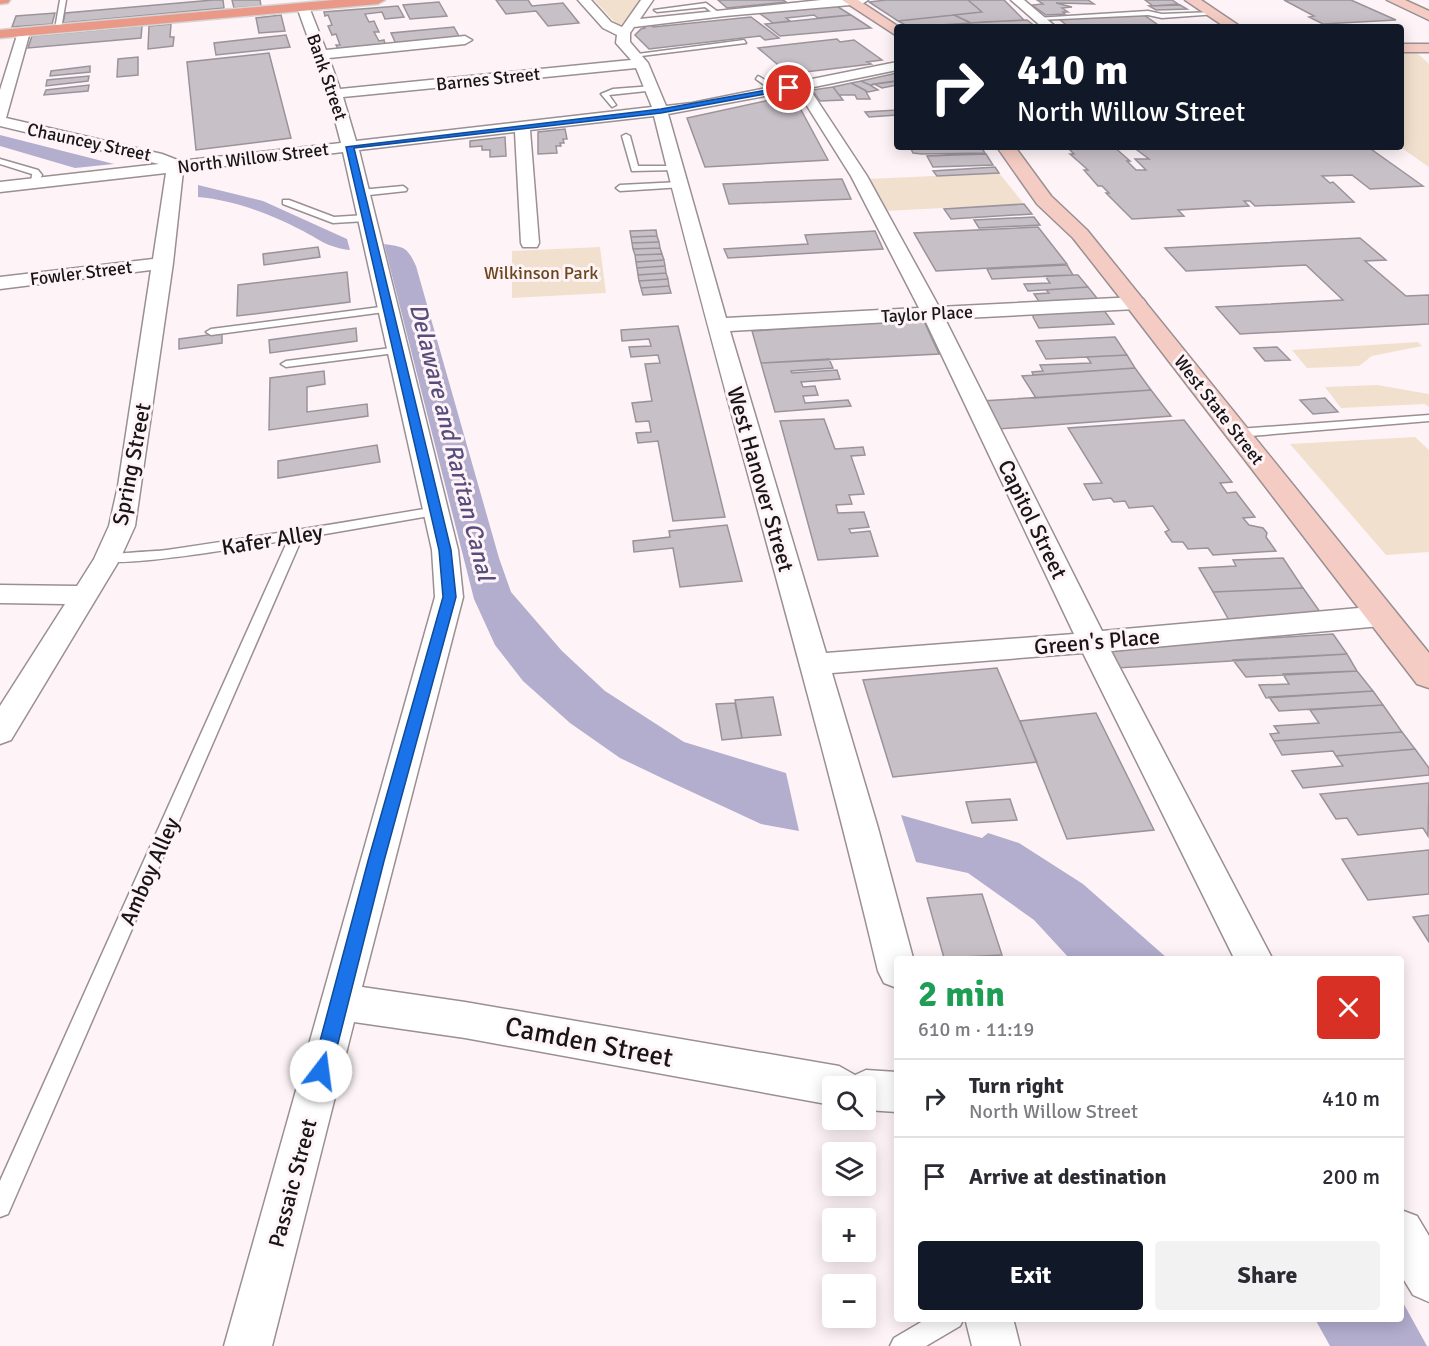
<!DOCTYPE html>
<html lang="en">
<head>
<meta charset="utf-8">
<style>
  :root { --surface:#fff; --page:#f2f2f3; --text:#2b2b33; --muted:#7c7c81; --line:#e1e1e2; --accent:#111827 }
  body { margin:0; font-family:Signika,sans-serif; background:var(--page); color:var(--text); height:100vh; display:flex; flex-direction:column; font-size:22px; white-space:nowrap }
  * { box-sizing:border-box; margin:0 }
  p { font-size:20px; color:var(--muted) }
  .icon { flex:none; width:33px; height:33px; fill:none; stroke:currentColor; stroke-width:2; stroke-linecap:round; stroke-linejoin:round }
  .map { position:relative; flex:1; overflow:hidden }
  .details { position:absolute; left:894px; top:956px; width:510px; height:366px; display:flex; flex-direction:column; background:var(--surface); border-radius:6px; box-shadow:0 3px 15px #0003 }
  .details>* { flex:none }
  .hud { position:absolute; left:894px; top:24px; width:510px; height:126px; border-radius:6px; box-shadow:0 3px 15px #0003; background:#111827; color:#fff; overflow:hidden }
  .controls { position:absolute; left:822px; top:1076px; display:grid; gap:12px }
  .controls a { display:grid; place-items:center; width:54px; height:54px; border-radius:6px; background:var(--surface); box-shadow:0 3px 15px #0003; font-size:30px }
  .pin { position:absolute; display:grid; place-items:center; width:51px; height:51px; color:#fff; margin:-26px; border:3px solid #fff; border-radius:50%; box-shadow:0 2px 6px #0007 }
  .me { position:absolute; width:66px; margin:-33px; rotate:15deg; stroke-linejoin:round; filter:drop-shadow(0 0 4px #0008) }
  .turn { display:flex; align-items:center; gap:21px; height:126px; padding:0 24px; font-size:27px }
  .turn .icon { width:78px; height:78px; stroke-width:2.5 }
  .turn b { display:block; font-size:42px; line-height:51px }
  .round { display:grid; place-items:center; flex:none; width:63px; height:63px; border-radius:6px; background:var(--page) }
  .headline { display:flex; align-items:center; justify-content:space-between; height:102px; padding:0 24px }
  h1 { font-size:36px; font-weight:800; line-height:45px; color:#1e9e55 }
  .primary-button { display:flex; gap:12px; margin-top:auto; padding:12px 24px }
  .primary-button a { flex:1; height:69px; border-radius:6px; background:var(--accent); color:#fff; font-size:24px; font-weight:800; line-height:69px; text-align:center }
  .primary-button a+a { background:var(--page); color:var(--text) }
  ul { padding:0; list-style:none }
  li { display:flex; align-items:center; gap:18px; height:78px; padding:0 24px; border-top:2px solid var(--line) }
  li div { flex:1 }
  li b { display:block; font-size:22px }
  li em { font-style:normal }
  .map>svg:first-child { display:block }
</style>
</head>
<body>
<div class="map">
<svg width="1429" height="1346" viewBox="0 0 1429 1346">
  <rect width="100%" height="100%" fill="#fef4f7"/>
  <path fill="#f2e0cf" d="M594,0H640L621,29Z
    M1401,51H1415L1429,64V167L1400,147Z
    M999,173L1024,204L884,211L867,179Z
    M600,247L606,293L512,298V251Z
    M1418,342L1422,346L1372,356L1359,366L1307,368L1292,350Z
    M1377,385L1429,394V407L1425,404L1341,408L1325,387Z
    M1415,437L1429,450V552L1386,555L1290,444Z"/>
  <path fill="#b3adce" d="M0,135L114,164L75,168L0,146Z
    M198,185L263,201L347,239L350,250C325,247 320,239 299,229C268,213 233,200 198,197Z
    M384,244C405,247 407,247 416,266L499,558L511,592L562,651L605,691L684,742L786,773L799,831L761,824L666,780L620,758L570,723L523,681L495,645L474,599Z
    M901,815L982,838L988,833L1019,843L1083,884L1167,958H1069L1034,920L968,873L916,862Z
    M1401,1299L1427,1346H1330L1315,1319L1401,1318Z"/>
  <path fill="#c8c0c7" stroke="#9a939a" stroke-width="1.5" d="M213,0H223L224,8L63,23L65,13Z
    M232,0H260L261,6L234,8Z
    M496,0H528L532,6L563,3L579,23L548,26L536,11L506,14Z
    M718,0H783L786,2L727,8Z
    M886,0H968L982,12L898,21L869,2Z
    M968,0H1004L1024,20L971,23L954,15L982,12Z
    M1037,0H1088L1094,4L1056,3L1072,7L1062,8L1068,12H1063L1065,14L1046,15L1032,5L1043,4Z
    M1145,0H1172L1178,4L1153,6Z
    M1284,0H1351L1396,20L1323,24L1309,17L1314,16Z
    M439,2L447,16L410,19L403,5Z
    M835,5L851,15L818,18L814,15L786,18L790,21L773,23L759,13Z
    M1180,5L1187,9L1156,10L1149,6Z
    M398,6L404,17L385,19L382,12L365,14L369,22L374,21L379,32H374L379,41L384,40L385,44L338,49L336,45H340L336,34L332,35L328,26L332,25L328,15L325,16L324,12Z
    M55,13L52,24L12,27L16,16Z
    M281,15L285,31L259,33L256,18Z
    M851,15L871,28L780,36L765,24Z
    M954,15L971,23L909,27L898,21Z
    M1117,15H1144L1161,27H1069L1059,19Z
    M751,17L779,38L765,40L760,36L649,49L635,35L641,29L645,28L642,26L651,25L653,27Z
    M1027,20L1036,27H929L983,22Z
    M171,24L170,37H174L173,46L148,49L149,26Z
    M142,26L141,38L28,48L32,36Z
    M454,27L460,38L396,44L391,33Z
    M286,35L290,47L216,55L214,43Z
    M837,39L840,42L854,40L882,60L867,62L871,64L789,74L758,48Z
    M269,53L291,138L196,150L187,62Z
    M138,57V75L117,77L118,59Z
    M90,66V72L50,76L51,71Z
    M897,73V81L870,85L861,81Z
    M89,76L88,81L46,86L47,80Z
    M861,81L870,85L878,90L868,92L851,83Z
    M895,81L897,85L882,88L874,84Z
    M851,83L865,90L870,99H857L855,95H839L833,87Z
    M89,85L88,91L44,95L46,90Z
    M833,87L843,100L820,101L812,90Z
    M793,95L828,160L705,167L687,118Z
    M897,110V115L869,117L865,112Z
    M565,129L567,139H563L564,143H560L561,146H556L557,153L538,154V132Z
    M505,137L506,156L490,157V150H482V146L470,147V141Z
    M981,147L985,153L922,154L913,153L911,149Z
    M1067,147H1114L1130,161H1127L1136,170H1146L1135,159H1149L1133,147H1368L1423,186L1370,189L1352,175L1322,176L1330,183L1333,182L1354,202L1255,206L1250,201H1244L1249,206L1178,210L1184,216L1132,219L1106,193H1109L1102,186H1098L1084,170H1088L1070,154H1074Z
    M986,154L993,165L933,167L927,156Z
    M995,167L999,173L937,176L933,171Z
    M842,179L851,199L729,204L723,184Z
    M1024,204L1032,214L951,219L944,209Z
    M1034,217L1040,225L979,228L974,220Z
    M1038,227L1067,264L936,271L914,233Z
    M656,230L657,236L631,237L630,231Z
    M875,231L883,249L728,258L724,249L808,244L805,235Z
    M657,236L659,242L632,243L631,237Z
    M1360,238L1386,260L1365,261L1406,296L1429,295V324L1240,334L1216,307L1343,300L1306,265L1186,271L1165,248Z
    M659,242L660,248L633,249L632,243Z
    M318,247L320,257L264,265L263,254Z
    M660,248L662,254L635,255L633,249Z
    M662,254L664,260L636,262L635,255Z
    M664,260L665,266L637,268L636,262Z
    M1067,265L1073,275L992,279L987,269Z
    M665,266L666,273L638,275L637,268Z
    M347,272L350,302L237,316L238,285Z
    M666,273L668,279L639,281L638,275Z
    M1073,275H1078L1088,287L1028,291L1024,284L1050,283L1045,276Z
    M668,279L669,286L641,288L639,281Z
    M669,286L671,293L643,295L641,288Z
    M1088,287L1100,302L1040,303L1034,294L1049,293L1046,290Z
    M1103,309L1114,324L1039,328L1033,317L1034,312Z
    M923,319L939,354L761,363L752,331Z
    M678,326L725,517L673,521L658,441L638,443L636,433L651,432L649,421L636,422L632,403L652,401L645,364L660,363L658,355L631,357L629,347L651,346L649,339L622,341L621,330Z
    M356,328L357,341L270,353L269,340Z
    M222,333V343L179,349V339Z
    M1115,337L1127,355L1046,359L1036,341Z
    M1277,347L1290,360L1265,361L1254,348Z
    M1127,355L1135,368L1033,375L1032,372L1043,371L1040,365L1091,363L1087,357Z
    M829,359L833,368L791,371L792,373L837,370L840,379L801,382L803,387L815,386L818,395L803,396L805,403L848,400L851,406L775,412L761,363Z
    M1135,368L1151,390L1036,398L1022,376Z
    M324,371L325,384L307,387V412L367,404L368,416L269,430L270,378Z
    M1151,390L1171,416L998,429L982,401Z
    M1325,398L1338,412L1313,414L1300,400Z
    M824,419L835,449L863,447L865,455L851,456L864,494L849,495L852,504L836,505L838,513L864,512L869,527L849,529L851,533L870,531L878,556L818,560L780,421Z
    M1184,420L1232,482L1220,483L1227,493L1236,492L1255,517L1243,518L1249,525L1263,528L1267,533L1266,537L1276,551L1213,555L1208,548L1188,549L1183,542H1172L1165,532L1169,530L1153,506L1129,508L1125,501L1114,502L1111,498L1093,500L1084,484L1102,483L1068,428Z
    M377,445L380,462L278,478V461Z
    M727,525L742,581L680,587L673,548L634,552L633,541L670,537L669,531Z
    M1283,558L1303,588L1213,592L1199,568L1236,566L1233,560Z
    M1303,588L1323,616L1230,622L1213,592Z
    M1333,634L1347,654L1117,668L1107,648Z
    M1347,654L1357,671L1246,677L1233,660Z
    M997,668L1037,762L893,777L863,680Z
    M1357,671L1373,691L1266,698L1259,685L1289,684L1283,674Z
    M1373,691L1383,705L1279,711L1269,697Z
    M773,697L781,735L742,738L735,700Z
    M735,703L742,738L722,740L716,704Z
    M1383,705L1402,732L1274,741L1270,734L1279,733L1274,726L1319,723L1310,710Z
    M1096,713L1154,830L1067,839L1020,721Z
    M1402,732L1415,749L1336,756L1333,751L1282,755L1274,741Z
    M1415,749L1429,768V775L1303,788L1292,771L1343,766L1336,756Z
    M1429,783L1428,836L1423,828L1358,835L1347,818L1336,819L1320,794Z
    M1010,799L1017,820L972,823L966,802Z
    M1429,850V894L1368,900L1342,859Z
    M982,894L1002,955L944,958L927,898Z
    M1429,915V942L1413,917Z"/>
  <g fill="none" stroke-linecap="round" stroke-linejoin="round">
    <defs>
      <path id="lane" d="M60,0H66L61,29L58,31L55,29Z
        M706,3L718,12V14H714L705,7L657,12L654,10Z
        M1148,11L1162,14L1214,12L1217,14L1162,18L1148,15L1039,20L1036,18Z
        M744,40L746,43L633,57L630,55Z
        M758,76L760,77L781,90L774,92L756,79Z
        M653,86L656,90L609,95L616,105L612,107L601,94L613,89Z
        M626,134L630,136L638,166H675L679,168L675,170L632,171L622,136Z
        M0,159L38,170L42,175L38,183L31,185L32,174L0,164Z
        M680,182L684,185L683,187L620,191L616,188L620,185Z
        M403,186L407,189L406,191L360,196L356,193L360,190Z
        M283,200H289L334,217L366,215L370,218L366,221L333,223L283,204Z
        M388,306L393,309L392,311L211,335L206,332L211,329Z
        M399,347L404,350L403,352L286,367L281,364L286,361Z
        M1429,415V421L1238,437L1232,433L1238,429Z
        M436,507L442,511L441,514L302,538L8,1214L0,1217V1181L288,540C263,544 111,571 100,559C107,552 154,552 167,550C257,537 347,522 436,507Z
        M928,1318H964L960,1326L926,1346H890L894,1338Z"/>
      <path id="street" d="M578,0H591L611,22L622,27L641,0H653L640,19L821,0H868L862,4L725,16L634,27L630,33V42L648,63L666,106L692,103L897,62V70L809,88L867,176L939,307L1136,297L1143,299L1146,303L1143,307L1136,309L945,319L1102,631L1381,606L1391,609L1395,616L1391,623L1381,626L1111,651L1272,958H1234L1083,653L832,673L878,828L913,958H897V988L884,983L878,971C810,684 724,402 654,116L530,130L539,243L537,247H523L521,243L515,132L359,150L458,550L463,597L362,987L465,1002L839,1066L855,1075L866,1070L897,1072V1112L866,1110V1086H832V1105L465,1038L354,1022L272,1346H224L435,597L432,550L343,152L183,171L173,263L135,526L120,559L11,740L0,744V706L65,604L0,603V585L77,586L94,559L109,526L118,486L151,270L0,289V277L153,259L166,173L0,192V182L159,164L0,126V90L18,32L24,28L30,32L6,118L162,154L180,161L341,143L328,94L297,7L299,4H307L309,7L326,50L465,36L472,40L465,44L329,58L340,89L631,60L616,43L617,35L603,28ZM636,68L652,107L356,141L343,97ZM797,90L851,176L919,308L726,318L668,114ZM925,320L1074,634L826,653L730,331Z
        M1011,0H1024L1056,27H1042Z
        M1401,1210L1417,1216L1429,1236V1302L1413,1295L1401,1275Z
        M965,1318H1013L1020,1346H972Z"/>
      <path id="secondary" d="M842,0H858L899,27H897V36Z
        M1185,0H1201L1241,27H1225Z
        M1387,0H1405L1429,11V20Z
        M1401,44H1429V52H1401Z
        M997,147H1015L1051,196L1087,230L1429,653V688L1417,684L1128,308L1073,238L1037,204Z"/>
      <path id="primary" d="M0,0H10L8,3L0,4Z
        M334,0H385L378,4L0,38V30Z"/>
    </defs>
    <use href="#lane" stroke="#9a8f92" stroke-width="3"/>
    <use href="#street" stroke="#9a8f92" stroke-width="3"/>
    <use href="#secondary" stroke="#9a8f92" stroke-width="3"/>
    <use href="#primary" stroke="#d5d5d5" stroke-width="3"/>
    <use href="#lane" fill="#fff" fill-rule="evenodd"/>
    <use href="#street" fill="#fff" fill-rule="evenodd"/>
    <use href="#secondary" fill="#f4ccc3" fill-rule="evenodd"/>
    <use href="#primary" fill="#ea9888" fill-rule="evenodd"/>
  </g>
  <path fill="#1a73e8" stroke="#114b97" stroke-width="1.5" d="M789,86L792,89L661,113L354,148L451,550L456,597L384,861L331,1071L328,1077L321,1080L315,1077L312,1071L368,861L443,597L439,550L346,147L661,109Z"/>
  <g text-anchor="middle" stroke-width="6" stroke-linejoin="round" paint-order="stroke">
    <g font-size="18" fill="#181516" stroke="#fef4f7">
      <text transform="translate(327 77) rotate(71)" y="6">Bank Street</text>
      <text transform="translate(488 79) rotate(-6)" y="6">Barnes Street</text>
      <text transform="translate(89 142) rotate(12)" y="6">Chauncey Street</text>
      <text transform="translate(253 158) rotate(-7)" y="6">North Willow Street</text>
      <text transform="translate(81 273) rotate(-7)" y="6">Fowler Street</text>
      <text transform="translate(927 314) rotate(-3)" y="6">Taylor Place</text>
      <text transform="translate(1219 410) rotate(52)" y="6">West State Street</text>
    </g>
    <g font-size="18" fill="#6b461c" stroke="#fef4f7">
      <text x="541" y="279">Wilkinson Park</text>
    </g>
    <g font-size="22" fill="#181516" stroke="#fef4f7">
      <text transform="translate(131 464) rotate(-79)" y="8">Spring Street</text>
      <text transform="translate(761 479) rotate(74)" y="8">West Hanover Street</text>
      <text transform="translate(1033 519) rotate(64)" y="8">Capitol Street</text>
      <text transform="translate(272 539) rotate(-9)" y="8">Kafer Alley</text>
      <text transform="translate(1097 641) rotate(-5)" y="8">Green's Place</text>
      <text transform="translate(149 871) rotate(-66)" y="8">Amboy Alley</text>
      <text transform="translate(292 1183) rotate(-75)" y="8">Passaic Street</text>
    </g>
    <g font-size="24" font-style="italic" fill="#574d7c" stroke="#fef4f7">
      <text transform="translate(452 442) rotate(76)" y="8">Delaware and Raritan Canal</text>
    </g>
    <g font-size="27" fill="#181516" stroke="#fef4f7">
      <text transform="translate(589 1042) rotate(11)" y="9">Camden Street</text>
    </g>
  </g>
</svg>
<div class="controls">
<a><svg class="icon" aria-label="search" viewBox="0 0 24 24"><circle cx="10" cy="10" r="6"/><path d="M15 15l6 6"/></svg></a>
<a><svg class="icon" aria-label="layers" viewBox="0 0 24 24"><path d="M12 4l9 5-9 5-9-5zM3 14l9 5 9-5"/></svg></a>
<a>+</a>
<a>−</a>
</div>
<div class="pin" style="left:789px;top:88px;background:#d93025"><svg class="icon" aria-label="arrive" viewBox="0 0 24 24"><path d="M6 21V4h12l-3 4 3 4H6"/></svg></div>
<svg class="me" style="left:321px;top:1071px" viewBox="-20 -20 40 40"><circle r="19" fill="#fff"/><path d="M0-13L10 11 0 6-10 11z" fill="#1a73e8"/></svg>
<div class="hud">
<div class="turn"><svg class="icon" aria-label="right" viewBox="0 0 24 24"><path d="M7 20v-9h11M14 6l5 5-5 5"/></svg><div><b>410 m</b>North Willow Street</div></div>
</div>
<section class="details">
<div class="headline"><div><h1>2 min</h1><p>610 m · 11:19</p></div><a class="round" style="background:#d93025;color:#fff"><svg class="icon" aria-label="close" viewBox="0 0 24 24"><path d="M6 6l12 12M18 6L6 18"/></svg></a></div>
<ul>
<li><svg class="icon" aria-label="right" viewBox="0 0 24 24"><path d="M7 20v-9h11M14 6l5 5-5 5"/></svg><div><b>Turn right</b><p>North Willow Street</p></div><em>410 m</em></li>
<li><svg class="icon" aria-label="arrive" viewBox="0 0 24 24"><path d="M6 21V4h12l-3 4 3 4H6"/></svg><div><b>Arrive at destination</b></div><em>200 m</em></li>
</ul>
<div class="primary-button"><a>Exit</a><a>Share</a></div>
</section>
</div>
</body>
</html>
